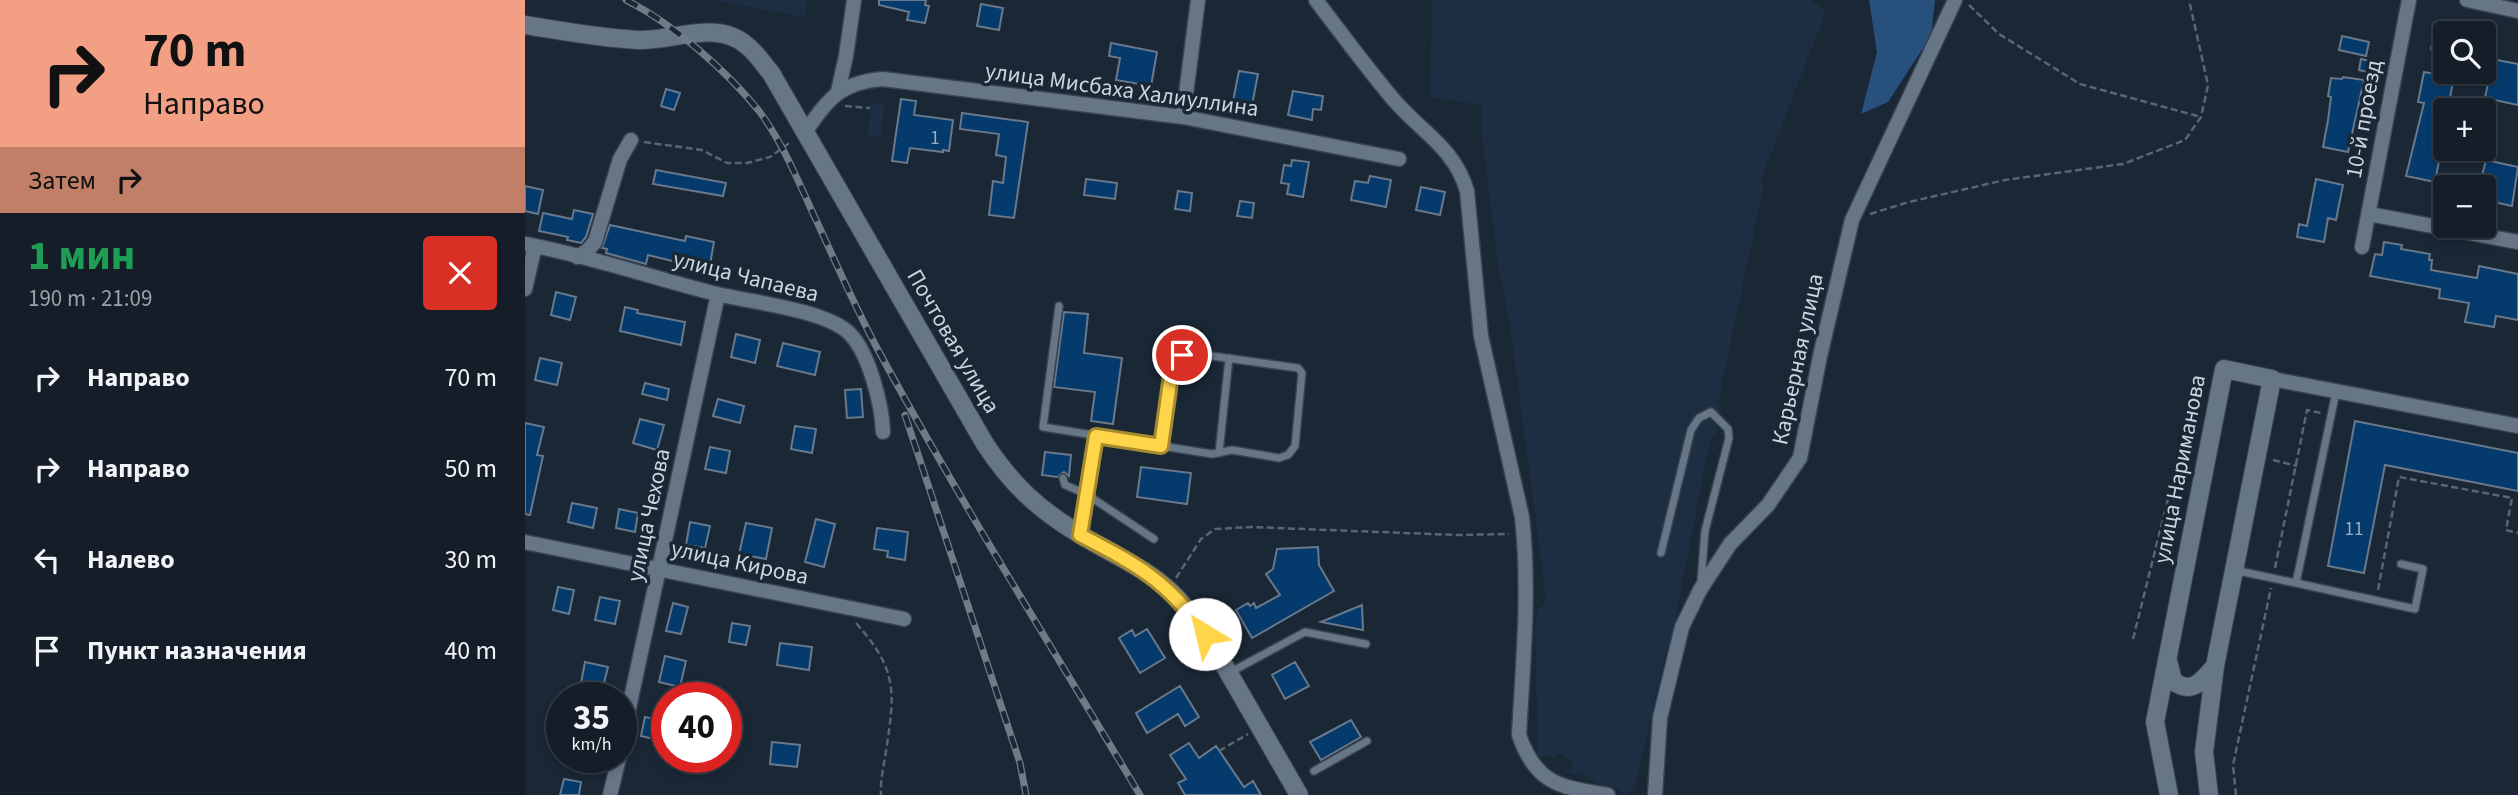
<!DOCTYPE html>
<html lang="ru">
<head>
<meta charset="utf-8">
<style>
  :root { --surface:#141d28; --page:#1d2630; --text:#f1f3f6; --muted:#9da2a8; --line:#333b45 }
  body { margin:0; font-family:"Source Sans 3",sans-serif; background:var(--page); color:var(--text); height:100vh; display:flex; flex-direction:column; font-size:26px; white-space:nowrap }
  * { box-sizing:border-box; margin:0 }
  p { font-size:23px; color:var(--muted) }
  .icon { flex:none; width:38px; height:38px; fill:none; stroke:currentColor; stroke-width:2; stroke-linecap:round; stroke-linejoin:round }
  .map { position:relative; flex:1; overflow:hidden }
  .sheet { display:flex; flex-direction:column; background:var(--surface); width:525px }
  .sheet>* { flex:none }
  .top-card { background:#f39f83; color:#111; overflow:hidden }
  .buttons { position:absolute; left:1908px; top:21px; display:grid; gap:14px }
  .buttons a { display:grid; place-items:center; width:63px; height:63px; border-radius:7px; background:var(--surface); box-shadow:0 4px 10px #0003,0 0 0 2px var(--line); font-size:35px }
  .speed { position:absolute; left:21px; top:682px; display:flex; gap:14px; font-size:35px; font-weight:700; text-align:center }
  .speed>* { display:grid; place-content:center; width:91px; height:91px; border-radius:50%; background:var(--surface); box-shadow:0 4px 10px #0003,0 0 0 2px var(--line); line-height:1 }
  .speed small { font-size:18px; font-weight:400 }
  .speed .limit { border:10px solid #d22; background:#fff; color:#111 }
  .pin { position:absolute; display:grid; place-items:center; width:60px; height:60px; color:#fff; margin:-30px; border:4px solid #fff; border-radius:50%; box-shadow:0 2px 7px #0007 }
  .me { position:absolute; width:77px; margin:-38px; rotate:324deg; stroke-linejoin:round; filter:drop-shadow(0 0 5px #0008) }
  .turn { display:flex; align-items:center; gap:24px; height:147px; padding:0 28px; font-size:32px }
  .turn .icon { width:91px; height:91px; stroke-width:2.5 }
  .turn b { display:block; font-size:49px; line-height:60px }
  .then { display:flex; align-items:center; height:66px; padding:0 28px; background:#0003; gap:14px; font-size:26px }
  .round { display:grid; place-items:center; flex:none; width:74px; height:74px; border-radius:7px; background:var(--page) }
  .overview { display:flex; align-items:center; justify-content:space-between; height:119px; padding:0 28px }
  h1 { font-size:42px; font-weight:700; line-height:52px; color:#1e9e55 }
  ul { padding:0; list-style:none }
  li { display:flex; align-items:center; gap:21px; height:91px; padding:0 28px }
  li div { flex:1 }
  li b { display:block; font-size:26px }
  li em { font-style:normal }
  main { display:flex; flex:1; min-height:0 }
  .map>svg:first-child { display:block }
</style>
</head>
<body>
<main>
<section class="sheet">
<div class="top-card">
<div class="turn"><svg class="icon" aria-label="right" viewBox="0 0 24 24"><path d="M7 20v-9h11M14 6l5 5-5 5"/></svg><div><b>70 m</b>Направо</div></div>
<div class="then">Затем<svg class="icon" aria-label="right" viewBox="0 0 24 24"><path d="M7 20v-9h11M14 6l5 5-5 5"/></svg></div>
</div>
<div class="overview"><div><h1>1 мин</h1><p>190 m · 21:09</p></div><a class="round" style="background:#d93025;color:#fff"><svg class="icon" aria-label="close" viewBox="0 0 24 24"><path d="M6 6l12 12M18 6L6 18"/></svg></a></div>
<ul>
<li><svg class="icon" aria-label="right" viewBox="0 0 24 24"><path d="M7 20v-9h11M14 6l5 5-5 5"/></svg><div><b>Направо</b></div><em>70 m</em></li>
<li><svg class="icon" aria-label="right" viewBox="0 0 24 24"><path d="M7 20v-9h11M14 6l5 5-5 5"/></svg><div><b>Направо</b></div><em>50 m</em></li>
<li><svg class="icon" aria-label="left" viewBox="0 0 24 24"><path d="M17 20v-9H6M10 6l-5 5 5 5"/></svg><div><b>Налево</b></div><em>30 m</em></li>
<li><svg class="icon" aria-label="arrive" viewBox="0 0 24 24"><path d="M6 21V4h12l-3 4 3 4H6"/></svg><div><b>Пункт назначения</b></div><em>40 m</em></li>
</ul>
</section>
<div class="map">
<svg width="1993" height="795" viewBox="0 0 1993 795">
  <rect width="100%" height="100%" fill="#1a2735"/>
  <path fill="#1d2e42" d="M187,0H283L280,17Z
    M907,0H1286L1301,11L1237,177L1239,184L1193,403L1197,405L1191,436L1186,437L1145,644L1141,650L1112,779L1106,792L1100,795L1087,786L1084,790L1053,772L1050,776L1043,772L1049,762L1034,753L1030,759L1023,756L1013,757L1010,627L1012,611L1020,603V591L985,327L973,264L957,137L956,105L905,97Z
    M345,103L359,104L357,137L343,136Z"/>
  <path fill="#27507d" d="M1344,0H1410L1406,36L1363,102L1336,114L1352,52Z"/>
  <path fill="#053b6c" stroke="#69788a" stroke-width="2" d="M354,0H401L400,5L404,6L400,23L382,20L384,12L354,5Z
    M456,4L478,8L474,30L452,26Z
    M1909,34L1920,36V51L1906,49Z
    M1817,36L1844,42L1841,56L1814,50Z
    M586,43L632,52L626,86L591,80L595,58L584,56Z
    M1836,59L1854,63L1851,74L1834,70Z
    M1972,60L1993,64V105L1960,98L1967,63L1971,64Z
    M714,71L733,74L727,105L708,101Z
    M1899,72L1929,77L1923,108L1920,107V130L1910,182L1881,176L1899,103L1893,102Z
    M1818,77L1839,80L1823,152L1798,147L1803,120L1806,97L1803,96L1806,78L1817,79Z
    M141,89L155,93L149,110L136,106Z
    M768,91L798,96L796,110L788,109L787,120L763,115Z
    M376,99L391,101L389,115L428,120L424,151L418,150V152L385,148L382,163L367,161Z
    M437,113L503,122L489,218L464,215L468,181L478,183L481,157L471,155L474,134L435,129Z
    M767,160L784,162L778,197L762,194L764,184L756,183L759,165L766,166Z
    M1961,160L1993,167L1987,206L1969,202L1971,195L1958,193V187H1954Z
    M131,170L201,183L198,196L128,184Z
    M845,176L866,180L861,207L826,200L830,181L843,183Z
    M561,179L592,183L590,199L559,195Z
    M1791,179L1818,185L1811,220L1803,218L1799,242L1772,237L1774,224L1782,226Z
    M0,186L18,190L13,214L0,211Z
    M896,187L920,192L915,215L891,210Z
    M653,191L667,193L665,211L650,209Z
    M715,201L729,203L727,218L712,216Z
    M49,210L68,214L61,237L56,243L42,240L43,237L14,231L18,213L47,219Z
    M85,225L160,241L161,236L189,242L184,270L123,255L121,264L81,253L82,249L77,248Z
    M1859,242L1877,245L1876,249L1905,254L1904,260H1907L1906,270L1952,278L1954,266L1993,274V320L1971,316L1969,327L1940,322L1944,303L1914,298L1915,289L1845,276L1850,254L1857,255Z
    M31,292L51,297L45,320L26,315Z
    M100,307L113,310L112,313L160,322L156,345L95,331Z
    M539,312L563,314L559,353L597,358L588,424L566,421L570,392L529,387Z
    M211,334L235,340L230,363L206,357Z
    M258,343L295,352L290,375L252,366Z
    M15,358L37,363L32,385L10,380Z
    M120,383L144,389L142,400L117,394Z
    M336,389L338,417L322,418L320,390Z
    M193,399L219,406L215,423L188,416Z
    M115,419L139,425L132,450L108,443Z
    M1830,421L1993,453V491L1860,465L1839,573L1803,566Z
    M0,423L19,427L12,455L18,456L5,515L0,514Z
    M270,426L291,429L287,453L266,449Z
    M185,447L205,451L201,473L180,469Z
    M520,452L546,455L544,476L539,472L532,477L517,475Z
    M616,467L666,473L662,504L612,497Z
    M47,503L72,508L68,528L43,522Z
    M94,509L113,513L110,532L91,528Z
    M291,519L310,524L299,567L280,562Z
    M165,522L185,526L180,548L161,545Z
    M221,523L247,528L241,559L214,554Z
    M352,528L383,532L380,560L362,557L363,551L349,549Z
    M793,547L794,565L809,591L727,638L711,610L723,603L725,606L729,603L731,608L755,595L741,574L748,569L752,549Z
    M33,587L49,590L44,614L28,610Z
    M75,597L95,601L90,624L70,620Z
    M148,603L163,607L156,634L141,631Z
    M837,605L838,630L796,622Z
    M207,623L225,626L221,645L204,642Z
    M622,629L640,658L615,673L594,638L607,630L610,636Z
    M255,643L287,647L284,670L252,665Z
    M140,656L161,661L155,687L134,682Z
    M60,662L83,667L78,687L56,683Z
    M770,662L784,686L760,699L747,675Z
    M655,686L674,717L660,726L653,714L622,733L611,713Z
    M120,717L142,722V742L116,736Z
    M826,720L836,737L796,760L785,742Z
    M247,742L275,745L272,767L245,764Z
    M664,743L674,758L691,746L719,787L728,781L736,795H660L653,783L661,779L645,755Z
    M39,779L56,782L54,795H35Z"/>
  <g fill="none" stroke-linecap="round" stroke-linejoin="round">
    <defs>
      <path id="service" d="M534,306L518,427L687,454L707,450L754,458L763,455L770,446L777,373L773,368L665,353L657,355L647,368L636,446
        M694,453L704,358
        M538,478L540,485L561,494L629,539
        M556,533L571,437
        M1136,553L1166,430L1174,418L1186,412L1203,429L1204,438L1180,531L1176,582
        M1709,570L1771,583L1811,392
        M1771,583L1890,609L1898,569L1876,564
        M704,673L780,632L841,644
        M789,771L842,741"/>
      <path id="minor" d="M791,0C816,33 841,67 868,99C896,132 929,147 942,191L956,336L997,517C1005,590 998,663 994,735C1011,785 1036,787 1083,795
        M1942,0L1993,11
        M313,91L321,56L329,0
        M658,117L673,0
        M281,131C303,98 317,82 358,79L658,117L874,159
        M1844,214L1993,242
        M0,244C65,256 128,278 192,294C226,302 300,310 324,333C344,352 357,405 358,432
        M1837,247L1884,0
        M52,257L62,251L70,242L95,159L106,140
        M0,289L10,246
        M1747,379L1993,426
        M0,542L379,619
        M96,745L193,294
        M85,795L94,758
        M1130,795L1135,718L1157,627L1175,590L1205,544L1243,505L1275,458L1295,356L1327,220L1430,0"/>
      <path id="tertiary" d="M0,25C37,31 74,38 112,40C146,42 191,19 221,45C231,52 238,64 246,73L460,444C487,485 514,510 556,535C586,554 620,567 646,592C669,614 685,643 702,670C726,711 750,753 774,795"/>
      <path id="secondary" d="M1643,661L1648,681C1667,695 1676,682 1690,666
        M1644,795L1630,722L1699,369L1747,379L1690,666L1679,752L1684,795"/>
    </defs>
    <use href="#service" stroke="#39424f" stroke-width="10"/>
    <use href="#minor" stroke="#39424f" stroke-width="17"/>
    <use href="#tertiary" stroke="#39424f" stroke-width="20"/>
    <use href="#secondary" stroke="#39424f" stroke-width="20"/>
    <path stroke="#596571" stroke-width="2.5" stroke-dasharray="7 3.5" stroke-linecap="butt" d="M1444,5L1474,34L1555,84L1676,117
      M320,106L345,108
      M119,142L177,150L202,163H222L245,157L267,141
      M1345,214L1384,202L1480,180L1598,164L1660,140L1676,117L1683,85L1664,0
      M1748,460L1772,466
      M1750,568L1782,410L1796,413
      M651,578L676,539L690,529L726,527L932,535L984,534
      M1853,590L1874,477L1987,498L1981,530L1993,533
      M331,623C373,670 370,692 361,751C359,766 355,780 356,795
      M1608,639L1649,475L1653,462L1666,452
      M694,751L723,734
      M1711,795L1708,765L1746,588"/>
    <use href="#service" stroke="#677687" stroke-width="7"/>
    <use href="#minor" stroke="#677687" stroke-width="14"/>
    <use href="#tertiary" stroke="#677687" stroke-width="18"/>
    <use href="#secondary" stroke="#677687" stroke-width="18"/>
    <defs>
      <path id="rail" d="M101,0C147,23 201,70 234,111C256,140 271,176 286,209C308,256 328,303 352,348C434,500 527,647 615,795
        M380,415L495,763L501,795"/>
    </defs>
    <use href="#rail" stroke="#717b87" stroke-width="7"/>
    <use href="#rail" stroke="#1a2735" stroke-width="4.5" stroke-dasharray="13" stroke-linecap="butt"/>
  </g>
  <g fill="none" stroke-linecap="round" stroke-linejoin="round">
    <defs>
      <path id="route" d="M657,355L647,368L636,446L571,436L555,535C611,564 643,581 680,634"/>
    </defs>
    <use href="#route" stroke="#a68a30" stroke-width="18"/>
    <use href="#route" stroke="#ffd54a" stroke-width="12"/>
  </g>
  <g text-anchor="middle" stroke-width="7" stroke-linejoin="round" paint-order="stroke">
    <g font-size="19" fill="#9baec2">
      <text x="410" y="144">1</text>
      <text x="1829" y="535">11</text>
    </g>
    <g font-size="23" fill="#cdd5df" stroke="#1a2735">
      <text transform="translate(597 89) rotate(8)" y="8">улица Мисбаха Халиуллина</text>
      <text transform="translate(1838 119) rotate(-80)" y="8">10-й проезд</text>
      <text transform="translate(221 276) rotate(14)" y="8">улица Чапаева</text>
      <text transform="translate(429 341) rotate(60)" y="8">Почтовая улица</text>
      <text transform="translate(1272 359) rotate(-78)" y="8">Карьерная улица</text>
      <text transform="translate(1654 469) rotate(-79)" y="8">улица Нариманова</text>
      <text transform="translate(123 515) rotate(-78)" y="8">улица Чехова</text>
      <text transform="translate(215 562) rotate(12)" y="8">улица Кирова</text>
    </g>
  </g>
</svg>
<div class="buttons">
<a><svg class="icon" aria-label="search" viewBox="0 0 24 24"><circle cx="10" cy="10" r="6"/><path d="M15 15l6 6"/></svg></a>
<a>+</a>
<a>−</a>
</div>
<div class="speed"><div>35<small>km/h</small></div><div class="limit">40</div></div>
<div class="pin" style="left:657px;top:355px;background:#d93025"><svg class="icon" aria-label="arrive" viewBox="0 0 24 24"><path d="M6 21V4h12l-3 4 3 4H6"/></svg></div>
<svg class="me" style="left:680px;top:634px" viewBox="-20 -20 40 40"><circle r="19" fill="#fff"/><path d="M0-13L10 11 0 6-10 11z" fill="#ffd54a"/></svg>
</div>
</main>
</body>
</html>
